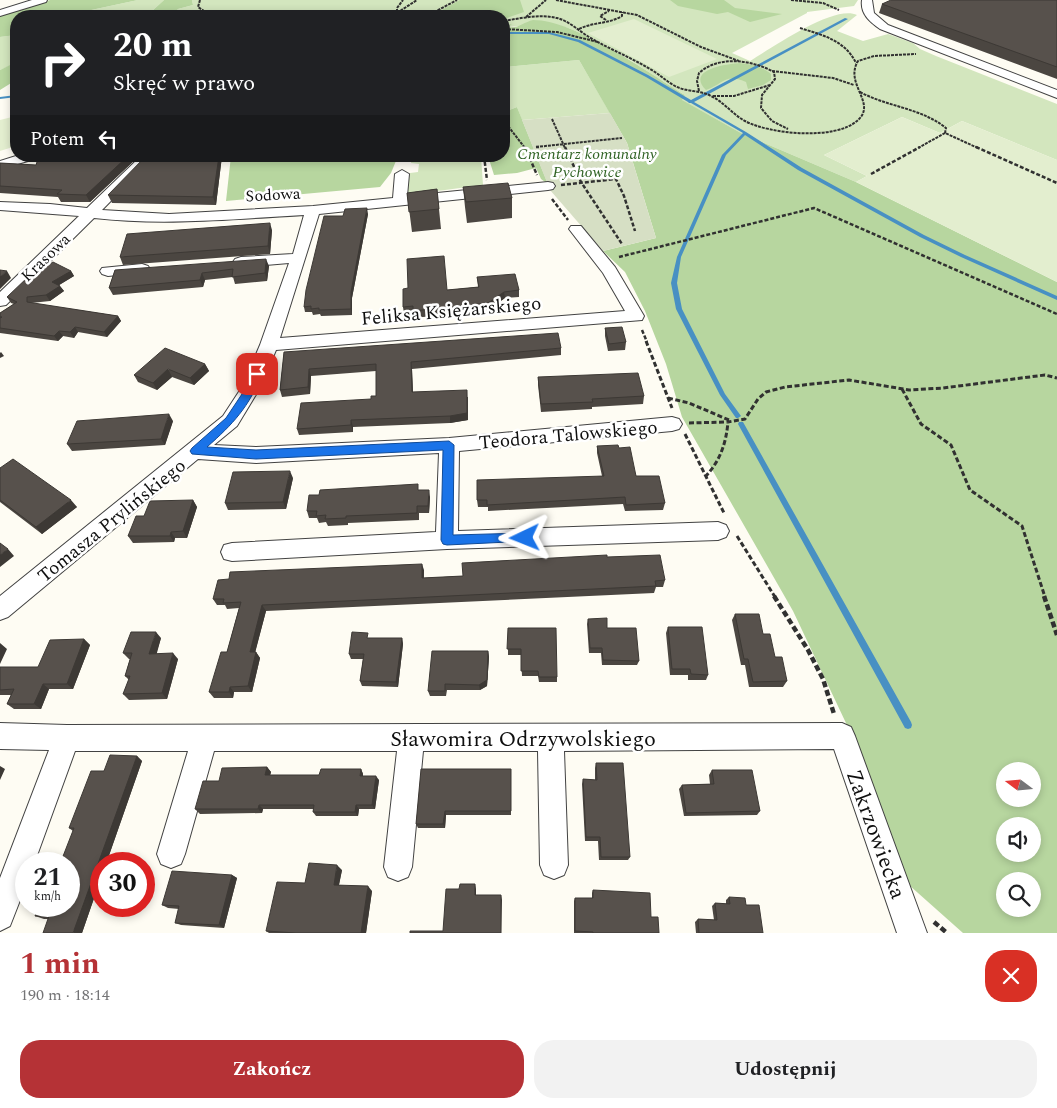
<!DOCTYPE html>
<html lang="pl">
<head>
<meta charset="utf-8">
<style>
  :root { --surface:#fff; --page:#f2f2f2; --text:#202124; --muted:#757577; --accent:#b53236 }
  body { margin:0; font-family:Spectral,serif; background:var(--page); color:var(--text); height:100vh; display:flex; flex-direction:column; font-size:19px; white-space:nowrap }
  * { box-sizing:border-box; margin:0 }
  p { font-size:16px; color:var(--muted) }
  .icon { flex:none; width:28px; height:28px; fill:none; stroke:currentColor; stroke-width:2; stroke-linecap:round; stroke-linejoin:round }
  .map { position:relative; height:933px; overflow:hidden }
  .panel { display:flex; flex-direction:column; background:var(--surface); flex:1 }
  .panel>* { flex:none }
  .guide { position:absolute; left:10px; top:10px; width:500px; height:152px; border-radius:20px; box-shadow:0 2px 8px #0003; background:#202124; color:#fff; overflow:hidden }
  .needle { width:32px; rotate:286deg }
  .tools { position:absolute; left:996px; top:762px; display:grid; gap:10px }
  .tools a { display:grid; place-items:center; width:45px; height:45px; border-radius:50%; background:var(--surface); box-shadow:0 2px 8px #0003; font-size:25px }
  .speed { position:absolute; left:15px; top:852px; display:flex; gap:10px; font-size:25px; font-weight:700; text-align:center }
  .speed>* { display:grid; place-content:center; width:65px; height:65px; border-radius:50%; background:var(--surface); box-shadow:0 2px 8px #0003; line-height:1 }
  .speed small { font-size:12px; font-weight:400 }
  .speed .limit { border:8px solid #d22; background:#fff; color:#111 }
  .pin { position:absolute; display:grid; place-items:center; width:42px; height:42px; color:#fff; margin:-21px; border-radius:10px; box-shadow:0 2px 8px #0006 }
  .me { position:absolute; width:55px; margin:-28px; rotate:268deg; stroke-linejoin:round; filter:drop-shadow(0 0 4px #0008) }
  .turn { display:flex; align-items:center; gap:18px; height:105px; padding:0 20px; font-size:22px }
  .turn .icon { width:65px; height:65px; stroke-width:2.5 }
  .turn b { display:block; font-size:35px; line-height:42px }
  .then { display:flex; align-items:center; height:48px; padding:0 20px; background:#0003; gap:10px; font-size:19px }
  .round { display:grid; place-items:center; flex:none; width:52px; height:52px; border-radius:20px; background:var(--page) }
  .head { display:flex; align-items:center; justify-content:space-between; height:85px; padding:0 20px }
  h1 { font-size:30px; font-weight:700; line-height:38px; color:var(--accent) }
  .action { display:flex; gap:10px; margin-top:auto; padding:10px 20px }
  .action a { flex:1; height:58px; border-radius:20px; background:var(--accent); color:#fff; font-size:20px; font-weight:700; line-height:58px; text-align:center }
  .action a+a { background:var(--page); color:var(--text) }
  .map>svg:first-child { display:block }
</style>
</head>
<body>
<div class="map">
<svg width="1057" height="933" viewBox="0 0 1057 933">
  <rect width="100%" height="100%" fill="#fefcf3"/>
  <path fill="#d3e6be" d="M138,0H164L152,11L163,16H80L82,12Z
    M192,0H858L854,6L807,12V13L732,53L750,61C772,48 834,4 857,15L837,31L863,41L888,34L913,43L920,49L936,56L1057,104V160L962,121L940,133L902,117L824,155L867,176L856,182L741,133L681,100L685,95C647,72 609,43 568,28C548,20 524,27 504,27V16H165H172L178,9L193,5Z
    M16,35V63L0,70V37Z
    M579,60L610,113L522,120L517,107L504,112V67Z
    M412,156H481L483,185C457,188 433,192 407,194L410,173L418,172L419,164L411,163Z"/>
  <path fill="#b7d69f" fill-rule="evenodd" d="M50,0H138L82,12L80,16H16V35L0,37V16Z
    M164,0H192L193,5L178,9L172,16H163L152,11Z
    M460,0H520L524,12L504,19V16H431Z
    M670,0H724L735,8L782,14L750,22L728,12L717,14L678,6Z
    M533,20C576,20 647,72 685,95L682,100L741,133L856,182L1057,282V933H963L909,885L854,740L793,611L682,417L666,364L645,311L625,272L603,251L656,238L627,143L579,60L504,67V26L512,24L508,27C518,29 524,22 533,20ZM1005,771H1032V799H1005ZM1005,826H1032V854H1005ZM1005,881H1032V909H1005Z
    M14,63H16V80L0,90V70Z
    M740,63C752,65 762,66 771,74V80L763,85L748,89L746,82C724,73 724,84 706,90C685,69 728,64 740,63Z
    M517,107L548,184L541,179L536,168L517,173L494,175L488,156H504V112Z
    M231,156H398L391,173L380,187L226,201Z"/>
  <path fill="#d6dfc4" d="M610,113L627,143L656,238L603,251L550,190L522,120Z"/>
  <path fill="#e3eecf" d="M634,19L717,59L669,77L588,33Z
    M16,116V146L0,151V120Z
    M902,117L940,133L962,121L1057,160V282L856,182L867,176L824,155Z"/>
  <g fill="none" stroke-linecap="round" stroke-linejoin="round">
    <path fill="#4890c3" fill-rule="evenodd" d="M845,18L848,19L694,102L746,132L802,168L924,235L965,255L1057,296V300L961,257L920,237L798,170L745,135L726,155L681,257L677,283L682,309L725,394L741,416L738,418H736L720,395L676,309L671,283L677,257L722,155L743,133L691,103H689L688,102L646,77L578,42L549,34H504V32H549L580,40L648,75L691,100Z
      M16,95V97L0,99V97Z
      M739,422H743L911,722L912,725L911,728L908,729L905,728L738,424Z"/>
    <defs>
      <path id="minor" d="M32,0H47L46,2L0,16V10Z
        M862,0H872L874,13L888,25L1057,90V98L880,29C870,22 860,14 862,0Z
        M16,156H36L35,159L0,169V161Z
        M141,156H155L102,210L169,214L313,206L393,198L395,174L402,170L409,174L407,196L548,182L553,183L555,186L553,189L548,190L319,214L280,338L625,311L603,273L569,229L571,226H581L615,267L644,316L642,320L276,350L260,388L237,426L214,445L256,447L449,438L672,417L679,419L682,424L679,429L672,431L459,451L458,531L718,522L726,525L729,531L726,537L718,540L447,549L232,561L224,559L221,552L224,545L232,543L436,532L439,453L256,463L198,459L8,617L0,620V596L223,416L242,387L260,345L289,263L241,267L235,265L233,262L235,259L241,257L293,254L304,215C234,219 164,226 94,218L6,305L0,306V292L79,216L0,210V202L50,204L87,208Z
        M142,264L148,266L150,269L148,272L108,276L102,274L100,271L102,268Z
        M0,723L67,725L842,723L851,727L855,736L927,933H897L834,749L564,751L568,865L564,875L554,879L544,875L540,865L538,751H423L412,867L408,877L398,881L388,877L384,867L397,751H214L185,854L181,864L171,868L161,864L157,854L188,751H75L34,864H26V885L10,926L0,931V878L49,750L0,749Z"/>
    </defs>
    <use href="#minor" stroke="#424242" stroke-width="2"/>
    <path stroke="#313131" stroke-width="2" stroke-dasharray="3 1" stroke-linecap="butt" d="M200,0L198,7L207,13L208,16
      M556,0L637,15L701,47L739,61
      M791,0L823,3L839,10
      M397,13L417,0
      M397,16V8L403,0
      M427,16L457,0
      M526,17L546,0
      M606,20L600,16L609,11
      M504,21C521,18 540,14 557,18C569,21 579,31 589,37C609,49 630,57 650,69C659,74 666,81 675,86C686,92 700,90 711,96C724,102 732,114 745,121C769,134 836,141 858,120C877,103 844,84 858,61L874,56L916,54
      M800,28C822,35 845,40 856,63
      M504,29L557,32L598,42
      M579,29C593,22 609,24 622,16V12
      M772,71L833,78L854,85
      M699,91L697,81L699,73C719,55 752,60 774,72L775,79L762,95L761,108L772,121L788,129
      M860,92C888,107 921,108 946,128L945,133
      M713,96H734L770,85
      M504,103L508,114V126L525,148
      M552,119L565,148
      M536,147L622,138
      M918,148L945,133L978,148"/>
    <path stroke="#313131" stroke-width="2.5" stroke-dasharray="4 2" stroke-linecap="butt" d="M525,147L537,175
      M536,147H539
      M565,147L581,182L622,244
      M976,147L1057,183
      M484,156L487,180
      M871,174L920,147
      M561,185L616,179L624,196L635,231
      M552,199L568,220
      M619,257L814,208L1057,314
      M642,330L647,342"/>
    <path stroke="#313131" stroke-width="3" stroke-dasharray="5 2.5" stroke-linecap="butt" d="M646,341L672,408
      M902,389L921,424L951,445L970,490L1022,526L1045,597
      M668,398L689,403L729,420
      M689,423L728,422L745,419L758,399L766,392L785,387L849,380L909,390L943,388L1045,375L1057,378
      M685,434L724,513
      M705,477C720,461 726,444 728,422
      M737,536L775,597"/>
    <path stroke="#313131" stroke-width="4.5" stroke-dasharray="6 3" stroke-linecap="butt" d="M774,596L808,650L823,679L834,714
      M1044,596L1057,635
      M934,922L947,933"/>
    <use href="#minor" fill="#fff" fill-rule="evenodd"/>
  </g>
  <path fill="#4b4641" d="M1057,0V79L879,13L882,4Z
    M39,156H139L90,202H61L58,197L0,193V163L36,165Z
    M222,156L216,205L112,203L108,195Z
    M463,187L512,198V218L467,223L465,207Z
    M437,189L441,229L412,232L407,193Z
    M368,214L352,298V315L321,316L320,314L313,315L312,312H305L304,307L343,216Z
    M272,230L270,254L123,265L120,257Z
    M269,266L267,281L235,284L233,277L205,280L203,287L113,295L109,288L115,270Z
    M71,271L74,276L59,285L64,291L50,301L31,303L118,316L121,321L107,337L78,332L74,338L63,336L58,341L0,333V313L14,304L11,303L7,297Z
    M477,277L519,290V297L505,298L488,310L414,318V313L404,314L403,307L447,290L478,287Z
    M605,328L626,342L625,350L608,351L605,336Z
    M561,348V355L412,369L413,392L468,397V420L450,423L353,427V432L299,435L297,429L371,399L376,396V371L311,376L310,394L282,397L280,390L284,352Z
    M205,364L209,371L194,385L172,377L157,390L138,382L134,375Z
    M538,377L644,396L643,404L592,407V409L541,412L538,385Z
    M173,421L165,445L72,451L67,444Z
    M597,446L619,448L636,476L665,503L663,510L625,511L623,504L488,511V507H478L477,500L602,476L597,453Z
    M0,468L77,507L42,534L0,502Z
    M293,478L286,509L228,510L225,503Z
    M419,490L430,497L429,513H419V520L348,523V525L328,526L326,522L319,523L317,518H309L307,511Z
    M193,500L197,507L187,538H175L174,542L133,543L128,536L144,516Z
    M607,557L665,580L663,587H656L654,593L266,611L255,652H256L260,658L252,692H234L233,698H214L209,692L227,652L239,608L227,609L225,605H217L213,599L424,570V578L463,576Z
    M735,614L775,657L787,681L783,687H749L745,665H741L732,620Z
    M588,619L607,628L639,661L637,665H602L601,653H589L587,624Z
    M668,627L708,675L706,680H688V675H670L666,633Z
    M508,628L557,677V682H539L538,676H522L521,655H508Z
    M161,638L156,654L178,659L167,699L129,700L123,694L129,680L125,676L130,659H129L123,653Z
    M370,638H402L403,644L398,687L362,686L360,681L363,659H351L349,654Z
    M84,639L90,645L73,689H49L41,709H14L7,704L11,695H0V667H38Z
    M488,651L489,657L487,686L480,690H447L446,696H430L428,691Z
    M137,756L142,761L106,864H101V878L82,933L48,919H44L35,916L69,906L73,831L69,828L104,771Z
    M596,763L630,857L628,860H599L598,841H585L582,784L583,779L595,780V768Z
    M267,767L271,772L270,775H319L361,769L363,774V776L379,780L375,809H359L358,816H316L313,812V809H263L262,813L200,814L195,809L219,781Z
    M712,770L760,811L757,815L684,816L679,789L682,785L710,784L709,775Z
    M511,774V815H446L445,828H418L416,824Z
    M342,870L339,885L372,891L366,933H269L266,931L305,883Z
    M232,875L237,878L224,928L181,925L175,923L179,909L168,908L162,905Z
    M593,890L651,917L659,933H574V901L575,898H592V893Z
    M729,897L746,905L763,933H696L695,922L698,919L714,920L712,906L715,903L726,904V900Z"/>
  <path fill="#3d3935" d="M128,156H139L90,202L86,195Z
    M219,156H222L216,205L213,197Z
    M367,208L368,214L352,298V315L351,309V292Z
    M270,223L272,230L270,254L268,246Z
    M266,259L269,266L267,281L265,273Z
    M7,271L11,278L0,289V277Z
    M71,271L74,276L56,287L52,282Z
    M202,273L205,280L203,287L200,280Z
    M60,286L64,291L50,301L46,295Z
    M504,292L505,298L488,310V303Z
    M118,316L121,321L107,337L104,332Z
    M75,327L78,332L74,338L70,332Z
    M59,331L63,336L58,341L54,336Z
    M1,352L4,356L0,358V353Z
    M411,362L412,369L413,399L412,392Z
    M205,364L209,371L194,385L190,378Z
    M168,369L172,377L157,390L153,383Z
    M309,369L311,376L310,394L308,387Z
    M467,390L468,420L450,423V416Z
    M169,414L173,421L165,445L161,439Z
    M351,420L353,427V432L351,425Z
    M290,471L293,478L286,509L283,502Z
    M429,490L430,497L429,513L428,506Z
    M71,500L77,507L42,534L36,527Z
    M193,500L197,507L187,538L183,531Z
    M171,532L175,538L174,542L170,536Z
    M8,549L14,556L0,567V555Z
    M422,564L424,570L423,584L422,578Z
    M262,605L266,611L254,657L250,652Z
    M156,632L161,638L155,660L149,654Z
    M402,638L403,644L398,687L396,682Z
    M84,639L90,645L73,689L67,684Z
    M0,643L7,649L0,664Z
    M488,651L489,657L487,686L480,690L479,685Z
    M256,652L260,658L252,692L248,686Z
    M173,653L178,659L167,699L162,693Z
    M43,684L49,689L41,709L34,704Z
    M230,687L234,692L233,698L229,692Z
    M137,756L142,761L106,864H101V878L82,933H73Z
    M0,766L5,769L0,780Z
    M267,767L271,772L269,780L265,775Z
    M361,769L363,774L362,780L360,776Z
    M376,776L379,780L375,809L372,805Z
    M259,805L263,809L262,813L258,809Z
    M356,805L359,809L358,816L355,812Z
    M445,811L446,815L445,828L443,824Z
    M337,865L342,870L338,889L334,885Z
    M232,875L237,878L224,928L219,925Z
    M475,884L476,889V900L475,895Z
    M368,886L372,891L366,933H361Z
    M501,895L502,900L501,933Z"/>
  <path fill="#57514c" stroke="#3d3935" d="M891,0H1057V67L882,4Z
    M39,156H128L86,195L57,194L62,190L0,186V163L36,165Z
    M146,156H219L213,197L108,195Z
    M508,183L512,198L466,202L463,187Z
    M437,189L439,209L409,212L407,193Z
    M367,208L351,292V309L319,310V308L311,309V306L304,307L306,290L324,216H343L345,209Z
    M270,223L268,246L120,257L127,234Z
    M444,256L447,290L479,287L477,277L515,274L519,290L504,292L488,303L413,311V306L403,307V289L408,288L407,259Z
    M266,259L265,273L232,277L233,269L202,273L200,280L109,288L115,270Z
    M53,262L71,271L52,282L60,286L46,295L27,297V302L118,316L104,332L75,327L70,332L59,331L54,336L0,328V318L2,317H0V313L17,302L7,297L29,276Z
    M0,270L7,271L0,277Z
    M622,327L626,342L609,344L605,328Z
    M558,333L561,348L411,362L412,392L467,390V413L450,416L351,420V425L297,429L301,403L371,399V396H376V364L309,369L308,387L280,390L284,352Z
    M165,348L205,364L190,378L168,369L153,383L134,375Z
    M638,373L644,396L592,399L593,402L541,404L538,377Z
    M169,414L161,439L67,444L77,421Z
    M618,445L619,448L630,447L636,476H659L665,503L626,505L625,497L487,505V500H477V480L604,476L597,446Z
    M13,459L71,500L36,527L0,500V468Z
    M290,471L283,502L225,503L233,472Z
    M418,484V490H429L428,506H417V513L346,516V518L325,519L326,515L316,516L317,511H307L309,495H319L320,490Z
    M193,500L183,531L171,532L170,536H128L136,516H144L150,501Z
    M0,543L8,549L0,555Z
    M607,555V557L660,555L665,580L655,581L656,586L262,605L250,652H256L248,686L230,687L229,692H209L221,652H227L241,602L223,603L224,599H213L218,580L229,579L230,572L422,564V578L463,576L462,563Z
    M735,614H759L763,634H770L775,657H782L787,681L753,682L748,659H744Z
    M607,618V628H636L639,661L603,660L602,648H590L588,619Z
    M668,627H702L708,675L691,674L690,669H672Z
    M508,628H556L557,677H539L538,671H521V649H507Z
    M131,632H156L149,654L173,653L162,693L123,694L130,676H125L132,653H123Z
    M352,632L368,633L367,638H402L396,682L360,681L364,654H349Z
    M84,639L67,684H43L34,704H7L14,689L0,690V667H38L50,640Z
    M432,651H488L487,680L479,685L445,684V691H428Z
    M110,755L137,756L73,933H43L49,916H35L39,906H69V864H60L74,828H69L91,771H104Z
    M596,763H623L630,857H601L600,837H586L583,779L597,780Z
    M267,767L265,775H319L321,769H361L360,776H376L372,805H356L355,812H313L314,805H259L258,809H195L203,781H219L222,768Z
    M421,769H511V811H445L443,824H416Z
    M712,770H752L760,811L686,813L682,785L714,784Z
    M309,863L337,865L334,885L368,886L361,933H296L266,931L277,882L305,883Z
    M172,871L232,875L219,925L175,923L179,906L162,905Z
    M460,884H475V895H501V933H410V931H443L446,889H459Z
    M593,890L650,893L651,917H658L659,933H593V932L575,931V898H593Z
    M729,897L745,898L746,905H759L763,933H699L698,919L717,920L715,903L730,904Z"/>
  <path fill="#1a73e8" stroke="#114b97" d="M257,370L262,374C249,407 233,424 207,447L256,450L449,441L454,445L453,535L525,533L529,534L531,538L529,541L447,545L443,544L441,540L443,450L256,459L192,454L190,451L192,448L226,418L246,388L253,371Z"/>
  <g text-anchor="middle" stroke-width="5" stroke-linejoin="round" paint-order="stroke">
    <g font-size="16" font-style="italic" fill="#306324" stroke="#fff">
      <text x="587" y="159">Cmentarz komunalny<tspan x="587" dy="18">Pychowice</tspan></text>
    </g>
    <g font-size="16" fill="#0f0f0f" stroke="#fff">
      <text transform="translate(273 194) rotate(-3)" y="6">Sodowa</text>
      <text transform="translate(45 257) rotate(-44)" y="6">Krasowa</text>
    </g>
    <g font-size="19" fill="#0f0f0f" stroke="#fff">
      <text transform="translate(451 310) rotate(-5)" y="7">Feliksa Księżarskiego</text>
      <text transform="translate(568 434) rotate(-5)" y="7">Teodora Talowskiego</text>
      <text transform="translate(111 520) rotate(-39)" y="7">Tomasza Prylińskiego</text>
    </g>
    <g font-size="22" fill="#0f0f0f" stroke="#fff">
      <text x="523" y="746">Sławomira Odrzywolskiego</text>
      <text transform="translate(877 834) rotate(70)" y="8">Zakrzowiecka</text>
    </g>
  </g>
</svg>
<div class="tools">
<a><svg class="needle" viewBox="-14 -14 28 28"><path d="M0-13l5 13h-10z" fill="#e53935"/><path d="M0 13l5-13h-10z" fill="#757577"/></svg></a>
<a><svg class="icon" aria-label="sound" viewBox="0 0 24 24"><path d="M4 9h4l5-4v14l-5-4H4zM17 9q2 3 0 6"/></svg></a>
<a><svg class="icon" aria-label="search" viewBox="0 0 24 24"><circle cx="10" cy="10" r="6"/><path d="M15 15l6 6"/></svg></a>
</div>
<div class="speed"><div>21<small>km/h</small></div><div class="limit">30</div></div>
<div class="pin" style="left:257px;top:374px;background:#d93025"><svg class="icon" aria-label="arrive" viewBox="0 0 24 24"><path d="M6 21V4h12l-3 4 3 4H6"/></svg></div>
<svg class="me" style="left:525px;top:538px" viewBox="-20 -20 40 40"><path d="M0-17L14 15 0 8-14 15z" fill="#1a73e8" stroke="#fff" stroke-width="4"/></svg>
<div class="guide">
<div class="turn"><svg class="icon" aria-label="right" viewBox="0 0 24 24"><path d="M7 20v-9h11M14 6l5 5-5 5"/></svg><div><b>20 m</b>Skręć w prawo</div></div>
<div class="then">Potem<svg class="icon" aria-label="left" viewBox="0 0 24 24"><path d="M17 20v-9H6M10 6l-5 5 5 5"/></svg></div>
</div>
</div>
<section class="panel">
<div class="head"><div><h1>1 min</h1><p>190 m · 18:14</p></div><a class="round" style="background:#d93025;color:#fff"><svg class="icon" aria-label="close" viewBox="0 0 24 24"><path d="M6 6l12 12M18 6L6 18"/></svg></a></div>
<div class="action"><a>Zakończ</a><a>Udostępnij</a></div>
</section>
</body>
</html>
